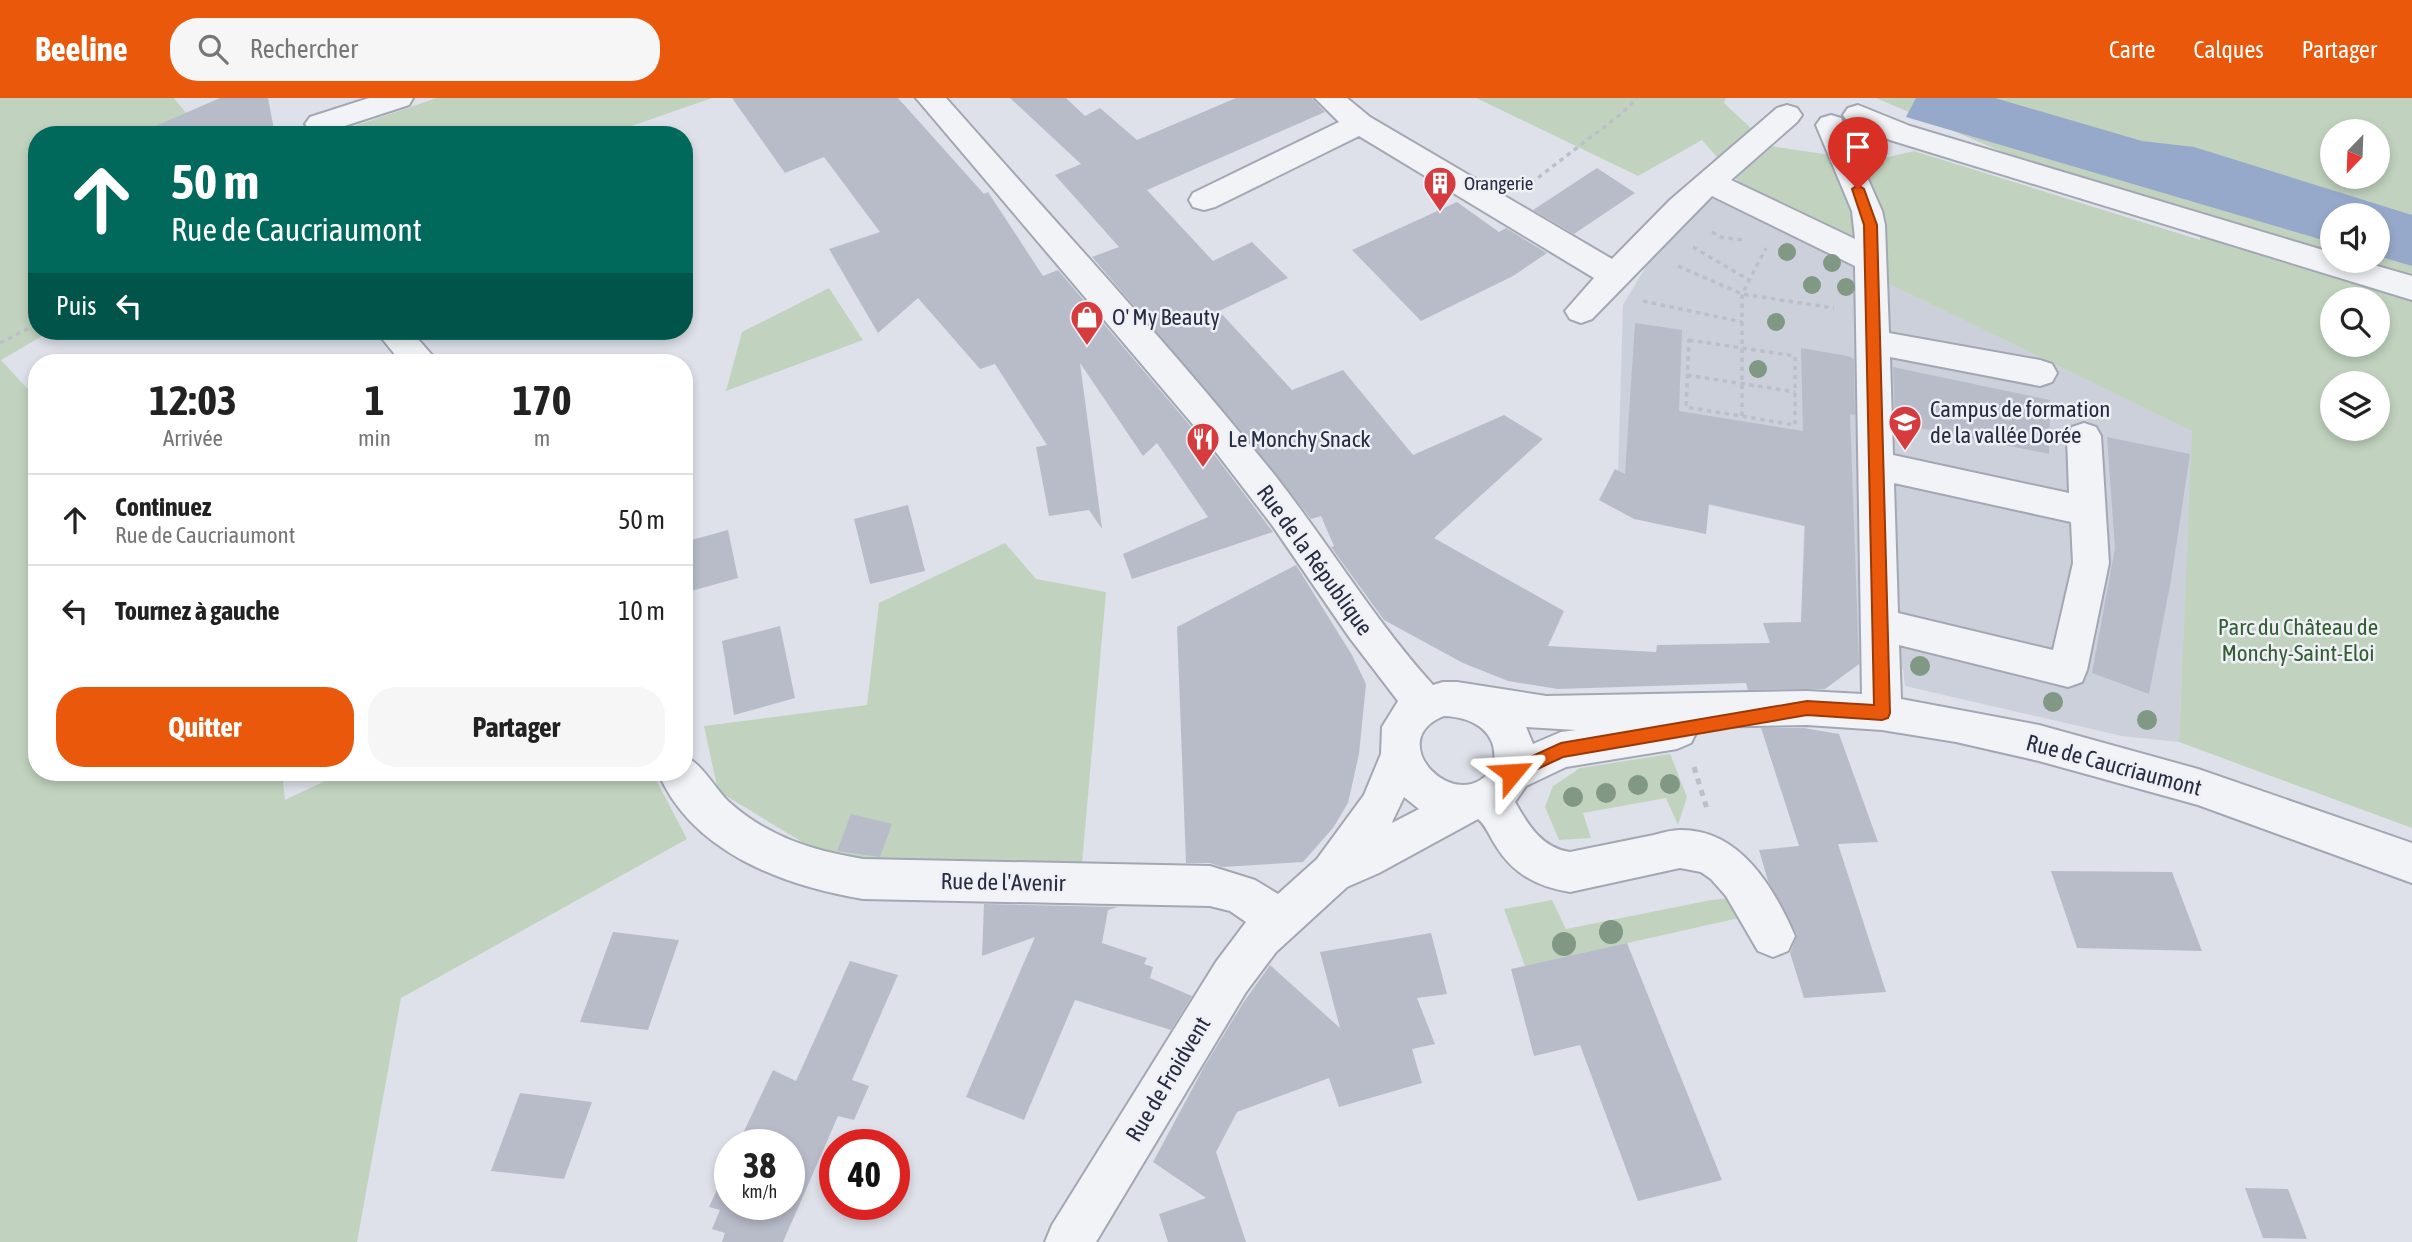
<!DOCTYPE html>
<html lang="fr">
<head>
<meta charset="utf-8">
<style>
  :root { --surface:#fff; --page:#f6f6f6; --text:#222; --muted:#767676; --line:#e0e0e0; --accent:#ea580c }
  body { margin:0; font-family:"Asap Condensed",sans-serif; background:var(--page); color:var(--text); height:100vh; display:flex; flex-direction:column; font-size:26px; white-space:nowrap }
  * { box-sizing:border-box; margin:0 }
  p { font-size:23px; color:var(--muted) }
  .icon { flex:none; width:38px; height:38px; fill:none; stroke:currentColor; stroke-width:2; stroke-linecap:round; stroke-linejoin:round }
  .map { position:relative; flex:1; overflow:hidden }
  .details { position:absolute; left:28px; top:256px; width:665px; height:427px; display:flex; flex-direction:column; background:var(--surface); border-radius:28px; box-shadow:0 4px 10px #0003 }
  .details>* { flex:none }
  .hud { position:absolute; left:28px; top:28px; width:665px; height:214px; border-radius:28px; box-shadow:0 4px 10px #0003; background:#00695c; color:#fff; overflow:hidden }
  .needle { width:46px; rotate:203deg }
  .controls { position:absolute; left:2320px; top:21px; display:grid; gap:14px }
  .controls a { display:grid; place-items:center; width:70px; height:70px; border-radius:50%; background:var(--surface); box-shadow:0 4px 10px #0003; font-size:35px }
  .speed { position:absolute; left:714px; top:1031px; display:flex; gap:14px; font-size:35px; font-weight:700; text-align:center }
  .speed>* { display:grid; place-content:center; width:91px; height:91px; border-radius:50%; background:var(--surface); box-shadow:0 4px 10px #0003; line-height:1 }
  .speed small { font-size:18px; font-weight:400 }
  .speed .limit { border:10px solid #d22; background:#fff; color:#111 }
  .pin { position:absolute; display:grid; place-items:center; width:60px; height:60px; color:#fff; margin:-72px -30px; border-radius:50% 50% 50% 0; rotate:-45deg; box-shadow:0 0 7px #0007 }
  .pin .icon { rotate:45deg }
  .me { position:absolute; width:77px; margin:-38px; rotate:63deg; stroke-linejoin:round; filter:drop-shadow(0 0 5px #0008) }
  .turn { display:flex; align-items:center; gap:24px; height:147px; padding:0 28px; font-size:32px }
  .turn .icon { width:91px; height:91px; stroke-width:2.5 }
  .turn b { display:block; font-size:49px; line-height:60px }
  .then { display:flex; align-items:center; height:66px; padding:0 28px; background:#0003; gap:14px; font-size:26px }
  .eta { display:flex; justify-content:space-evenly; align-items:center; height:119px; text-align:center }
  .eta b { font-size:42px; font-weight:700; line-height:49px }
  .button { display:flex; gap:14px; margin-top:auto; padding:14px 28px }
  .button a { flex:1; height:80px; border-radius:28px; background:var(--accent); color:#fff; font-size:28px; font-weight:700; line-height:80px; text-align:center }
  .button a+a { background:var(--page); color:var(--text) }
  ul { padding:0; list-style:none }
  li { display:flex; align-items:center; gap:21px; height:91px; padding:0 28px; border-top:2px solid var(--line) }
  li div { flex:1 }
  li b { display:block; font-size:26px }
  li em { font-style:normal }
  header { display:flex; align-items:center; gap:42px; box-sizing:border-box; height:98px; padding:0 35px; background:var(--accent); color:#fff }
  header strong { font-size:33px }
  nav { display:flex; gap:38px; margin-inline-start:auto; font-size:24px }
  .search { width:490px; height:63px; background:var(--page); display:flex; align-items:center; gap:18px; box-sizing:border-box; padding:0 24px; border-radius:28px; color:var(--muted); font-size:26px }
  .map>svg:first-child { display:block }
</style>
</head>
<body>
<header>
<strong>Beeline</strong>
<div class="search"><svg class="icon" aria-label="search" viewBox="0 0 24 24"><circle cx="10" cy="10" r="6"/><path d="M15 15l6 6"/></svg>Rechercher</div>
<nav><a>Carte</a><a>Calques</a><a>Partager</a></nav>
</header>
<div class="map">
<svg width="2412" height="1144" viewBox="0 0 2412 1144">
  <rect width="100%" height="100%" fill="#dee1e9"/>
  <path fill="#ccd0db" d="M1703,96L2193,333L2179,644L2122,638L1905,588L1903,571L1861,565L1846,575L1799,584L1804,428L1664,397L1618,375L1623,207L1666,135Z"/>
  <path fill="#c1d3bf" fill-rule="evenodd" d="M0,0H174L204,37H37V233H51L1,262L37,301V674H282L285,702L344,674H652L687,741L401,900L357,1144H0Z
    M437,0H712L606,37H342L349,30Z
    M1476,0H1726L1724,5L1770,48L1872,63L1914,53L2200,142V138L1876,0H2412V730L2179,644L2192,333L1784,135L1702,42L1638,78ZM2333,33H2378V79H2333ZM2333,117H2378V163H2333ZM2333,201H2378V247H2333ZM2333,285H2378V331H2333Z
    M829,190L863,242L726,293L742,234Z
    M1005,445L1036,481L1106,494L1081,777L832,762L718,693L704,628L867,607L879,505Z
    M1670,656L1687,699L1678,727L1666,700L1583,715L1591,740L1559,742L1545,709L1553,688L1580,670Z
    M1731,800L1739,820L1525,868L1504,811L1552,802L1566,831L1711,802Z"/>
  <path fill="#97a9cb" d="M1916,0H1995L2142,43L2194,49L2412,117V168L2378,158V117H2333V145L1906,19Z"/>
  <path fill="#b8bcc9" d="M220,0H268L275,37H135Z
    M732,0H898L984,96L988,94L1043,178L1058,172L1210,351L1273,434L1132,481L1123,456L1208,419L1157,345L1143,358L1080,265L1102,431L1089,412L1049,418L1036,349L1047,347L995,266L980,271L918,200L878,235L829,151L880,134L824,59L785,75Z
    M1010,0H1066L1085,18L1100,10L1137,42L1236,0H1312L1325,14L1147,92L1213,163L1252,144L1288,180L1219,213L1292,292L1343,272L1413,357L1504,317L1543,341L1434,440L1564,513L1548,548L1656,554L1657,547L1770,545L1763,525L1801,524L1805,428L1709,406L1706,436L1634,421L1599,402L1615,371L1625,376L1635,225L1682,232L1679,313L1803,333L1801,250L1848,258L1854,261L1855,317L1850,316L1859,566L1825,591L1748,592L1746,585L1558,591L1508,583L1463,565L1384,522L1331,449L1334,448L1321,418L1311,421L1239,330L1092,159L1119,149L1055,77L1081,66Z
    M1597,70L1635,95L1574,136L1533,112Z
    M1457,104L1499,134L1506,130L1547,155L1513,178L1421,223L1352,152Z
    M1893,269L2050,302L2049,356L1895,325Z
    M2107,339L2190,356L2171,482L2149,596L2092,575L2115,450Z
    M908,407L925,473L870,486L854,421Z
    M728,432L738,480L684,495V444Z
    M1296,467L1352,557L1366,586L1359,656L1348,705L1333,730L1303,764L1222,769L1210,765H1186L1177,529Z
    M780,528L795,600L734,617L722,543Z
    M1761,630H1804L1839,636L1878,744L1838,746L1886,894L1804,900L1790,855L1797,837L1768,783L1759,752L1799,748Z
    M851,716L892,726L880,759L837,753Z
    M2051,773L2172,774L2202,853L2077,850Z
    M984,806L1118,809L1108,812L1102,845L1147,860L1144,866L1153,869L1150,880L1192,898L1171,932L1075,902L1024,1022L966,999L1035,839L982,858Z
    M613,834L679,842L648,932L580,924Z
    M1431,835L1447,896L1417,900L1435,946L1412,951L1422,985L1339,1009L1329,980L1237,1014L1216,1054L1246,1144H1168L1159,1116L1206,1100L1153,1064L1204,969L1243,905L1270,867L1340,930L1320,854Z
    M1627,845L1722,1082L1638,1103L1580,947L1534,958L1511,871Z
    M850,863L898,877L852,982L869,988L854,1022L838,1018L783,1144H722L725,1135L712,1131L720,1112L709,1109L730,1064V1106H789V1046H738L773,972L796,983Z
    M520,995L592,1004L564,1081L491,1073Z
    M2245,1090L2288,1091L2307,1141L2263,1140Z"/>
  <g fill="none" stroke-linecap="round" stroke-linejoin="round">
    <defs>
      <path id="minor" d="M369,0H413L409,7L320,36L310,33L305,26L310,19Z
        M916,0H946C1057,126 1172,249 1277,380C1330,448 1375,523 1433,587L1443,584H1457L1546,598L1807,593L1862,596L1855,168L1712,98L1592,221L1581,225L1570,221L1565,213L1594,180L1359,38L1215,109L1204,112L1193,109L1189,102L1193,95L1339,24L1315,0H1347L1370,19L1612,161L1670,102L1777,10L1787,7L1797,10L1802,17L1797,24L1731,82L1855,141L1852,113L1816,27L1821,20L1831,17L1841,20L1882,113L1885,127L1889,235L2040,262L2052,266L2057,275L2052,284L2040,288L1890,259L1893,357L2069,395L2067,338L2072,329L2084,325L2096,329L2101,338L2109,465L2087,572L2082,584L2068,589L1899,547L1901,601L2039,627L2198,671L2412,745V785L2198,707L2039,663L1956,644L1882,632L1807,627L1695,629L1697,633L1691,645L1677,651L1566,669L1526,688L1515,704C1528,727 1542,750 1570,754C1596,749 1623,743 1649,738C1659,736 1670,732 1680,732C1740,731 1774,790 1795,838L1788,853L1773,859L1758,853L1726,798L1711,781L1701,774L1680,770L1570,794C1538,789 1513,776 1496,748C1490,739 1485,726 1478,721L1379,775L1347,789L1276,854L1246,894L1096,1144H1045L1052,1127L1216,864L1246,824L1230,813L1210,808L863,801C784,788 691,754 658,674H684V658C702,665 715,691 729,704C768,739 813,753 863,761L1210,768L1255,782L1278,796L1317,761L1364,697L1381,656L1382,629L1398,603L1349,539L1272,427L1212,349ZM1894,385L2071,424L2073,465L2053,552L1898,515ZM1444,618C1474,619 1501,635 1493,669C1459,722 1380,643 1444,618ZM1526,629L1576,632L1561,634L1533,646ZM1404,699L1419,711L1392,725L1393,722Z
        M1858,7L1910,28L2333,155V163H2360L2412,178V202L1890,42L1848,24L1843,17L1848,10Z
        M376,233H411L438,264H401Z"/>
    </defs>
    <use href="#minor" stroke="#a3a7b3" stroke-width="4"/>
    <path stroke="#bcbfc8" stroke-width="3.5" stroke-dasharray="4.5 4.5" stroke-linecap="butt" d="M1531,85L1621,16L1637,0
      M1712,134L1720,139L1743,142
      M1693,149L1749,182
      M1678,168L1742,196L1834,210
      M1643,203L1742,224
      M1689,242L1795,258V327L1686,309Z
      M0,245L37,226
      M1687,277L1795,294
      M1742,318V196L1766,150"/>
    <path stroke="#bcbfc8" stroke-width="5" stroke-dasharray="6 6" stroke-linecap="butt" d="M1694,669L1707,711"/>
    <use href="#minor" fill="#f1f3f7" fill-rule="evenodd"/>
  </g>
  <g fill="#819885">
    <circle cx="1787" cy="154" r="9"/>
    <circle cx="1832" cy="165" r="9"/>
    <circle cx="1812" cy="187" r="9"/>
    <circle cx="1846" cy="189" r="9"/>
    <circle cx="1776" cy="224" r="9"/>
    <circle cx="1758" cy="271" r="9"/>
    <circle cx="1920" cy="568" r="10"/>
    <circle cx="2053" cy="604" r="10"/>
    <circle cx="2147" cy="622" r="10"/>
    <circle cx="1670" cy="686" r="10"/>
    <circle cx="1638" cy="687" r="10"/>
    <circle cx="1606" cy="695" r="10"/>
    <circle cx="1573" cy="699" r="10"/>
    <circle cx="1611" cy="834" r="12"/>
    <circle cx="1564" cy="846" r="12"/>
  </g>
  <path fill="#ea580c" stroke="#983908" stroke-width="2" d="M1858,87L1864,91L1877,127L1890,615L1888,620L1882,622L1807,617L1563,659L1512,683L1506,680L1504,675L1506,670L1561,645L1807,603L1874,607L1864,127L1852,91Z"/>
  <defs>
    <symbol id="building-pin" viewBox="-11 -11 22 30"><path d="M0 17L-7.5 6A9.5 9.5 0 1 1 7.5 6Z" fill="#d63b3d" stroke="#eef0f6"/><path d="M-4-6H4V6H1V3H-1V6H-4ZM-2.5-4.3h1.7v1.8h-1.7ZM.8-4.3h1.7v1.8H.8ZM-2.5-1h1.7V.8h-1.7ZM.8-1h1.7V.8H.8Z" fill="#fff"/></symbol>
    <symbol id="shop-pin" viewBox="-11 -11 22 30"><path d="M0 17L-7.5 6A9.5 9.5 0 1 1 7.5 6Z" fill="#d63b3d" stroke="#eef0f6"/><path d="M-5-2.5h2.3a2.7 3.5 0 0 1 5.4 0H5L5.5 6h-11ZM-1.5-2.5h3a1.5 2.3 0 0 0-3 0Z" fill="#fff"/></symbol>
    <symbol id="university-pin" viewBox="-11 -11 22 30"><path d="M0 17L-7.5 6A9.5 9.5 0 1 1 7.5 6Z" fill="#d63b3d" stroke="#eef0f6"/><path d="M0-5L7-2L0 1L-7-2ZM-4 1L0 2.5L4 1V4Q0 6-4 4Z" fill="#fff"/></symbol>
    <symbol id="restaurant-pin" viewBox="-11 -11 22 30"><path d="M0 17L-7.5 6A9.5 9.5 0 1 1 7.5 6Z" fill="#d63b3d" stroke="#eef0f6"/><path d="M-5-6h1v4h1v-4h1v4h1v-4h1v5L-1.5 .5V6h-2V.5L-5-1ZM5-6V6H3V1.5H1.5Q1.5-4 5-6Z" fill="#fff"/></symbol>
  </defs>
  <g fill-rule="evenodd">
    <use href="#building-pin" x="1421" y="66" width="38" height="52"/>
    <use href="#shop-pin" x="1068" y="200" width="38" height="52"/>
    <use href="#university-pin" x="1886" y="305" width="38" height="52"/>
    <use href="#restaurant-pin" x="1184" y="322" width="38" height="52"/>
  </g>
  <g text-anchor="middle" stroke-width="5" stroke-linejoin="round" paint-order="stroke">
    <g font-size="19" fill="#262c41" stroke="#eef0f6" text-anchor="start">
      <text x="1464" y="92">Orangerie</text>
    </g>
    <g font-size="23" fill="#262c41" stroke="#eef0f6" text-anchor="start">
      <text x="1112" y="227">O' My Beauty</text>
      <text x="1930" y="319">Campus de formation<tspan x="1930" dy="26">de la vallée Dorée</tspan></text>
      <text x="1228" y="349">Le Monchy Snack</text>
    </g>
    <g font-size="23" fill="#262c41" stroke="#eef0f6">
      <text transform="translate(1315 462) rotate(54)" y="8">Rue de la République</text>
      <text transform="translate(2114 667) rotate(15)" y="8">Rue de Caucriaumont</text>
      <text transform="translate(1003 784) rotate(1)" y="8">Rue de l'Avenir</text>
      <text transform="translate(1168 981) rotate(-59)" y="8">Rue de Froidvent</text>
    </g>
    <g font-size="23" fill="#355d33" stroke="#eef0f6">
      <text x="2298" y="537">Parc du Château de<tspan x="2298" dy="26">Monchy-Saint-Eloi</tspan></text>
    </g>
  </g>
</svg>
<div class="controls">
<a><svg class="needle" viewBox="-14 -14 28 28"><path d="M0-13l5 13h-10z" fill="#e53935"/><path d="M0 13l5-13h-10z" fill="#767676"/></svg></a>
<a><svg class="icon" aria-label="sound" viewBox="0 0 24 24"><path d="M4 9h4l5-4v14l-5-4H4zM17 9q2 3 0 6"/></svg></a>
<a><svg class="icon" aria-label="search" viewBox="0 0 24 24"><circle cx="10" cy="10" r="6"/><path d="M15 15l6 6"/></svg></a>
<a><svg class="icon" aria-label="layers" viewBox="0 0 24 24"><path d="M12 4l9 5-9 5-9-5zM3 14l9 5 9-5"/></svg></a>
</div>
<div class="speed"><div>38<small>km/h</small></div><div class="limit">40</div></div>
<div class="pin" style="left:1858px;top:91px;background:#d93025"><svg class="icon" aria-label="arrive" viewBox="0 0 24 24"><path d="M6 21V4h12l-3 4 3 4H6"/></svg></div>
<svg class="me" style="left:1512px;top:675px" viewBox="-20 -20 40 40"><path d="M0-17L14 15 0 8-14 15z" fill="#ea580c" stroke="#fff" stroke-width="4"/></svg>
<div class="hud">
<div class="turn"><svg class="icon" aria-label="ahead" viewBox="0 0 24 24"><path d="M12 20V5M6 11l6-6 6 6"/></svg><div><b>50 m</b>Rue de Caucriaumont</div></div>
<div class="then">Puis<svg class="icon" aria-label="left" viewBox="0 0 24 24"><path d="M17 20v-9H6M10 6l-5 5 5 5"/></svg></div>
</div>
<section class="details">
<div class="eta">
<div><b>12:03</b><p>Arrivée</p></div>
<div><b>1</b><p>min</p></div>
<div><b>170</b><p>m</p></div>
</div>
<ul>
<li><svg class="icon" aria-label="ahead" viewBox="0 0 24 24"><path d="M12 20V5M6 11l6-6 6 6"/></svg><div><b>Continuez</b><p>Rue de Caucriaumont</p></div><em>50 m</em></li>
<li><svg class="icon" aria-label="left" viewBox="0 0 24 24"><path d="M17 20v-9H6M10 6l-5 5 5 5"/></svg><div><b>Tournez à gauche</b></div><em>10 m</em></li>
</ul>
<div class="button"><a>Quitter</a><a>Partager</a></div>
</section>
</div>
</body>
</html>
